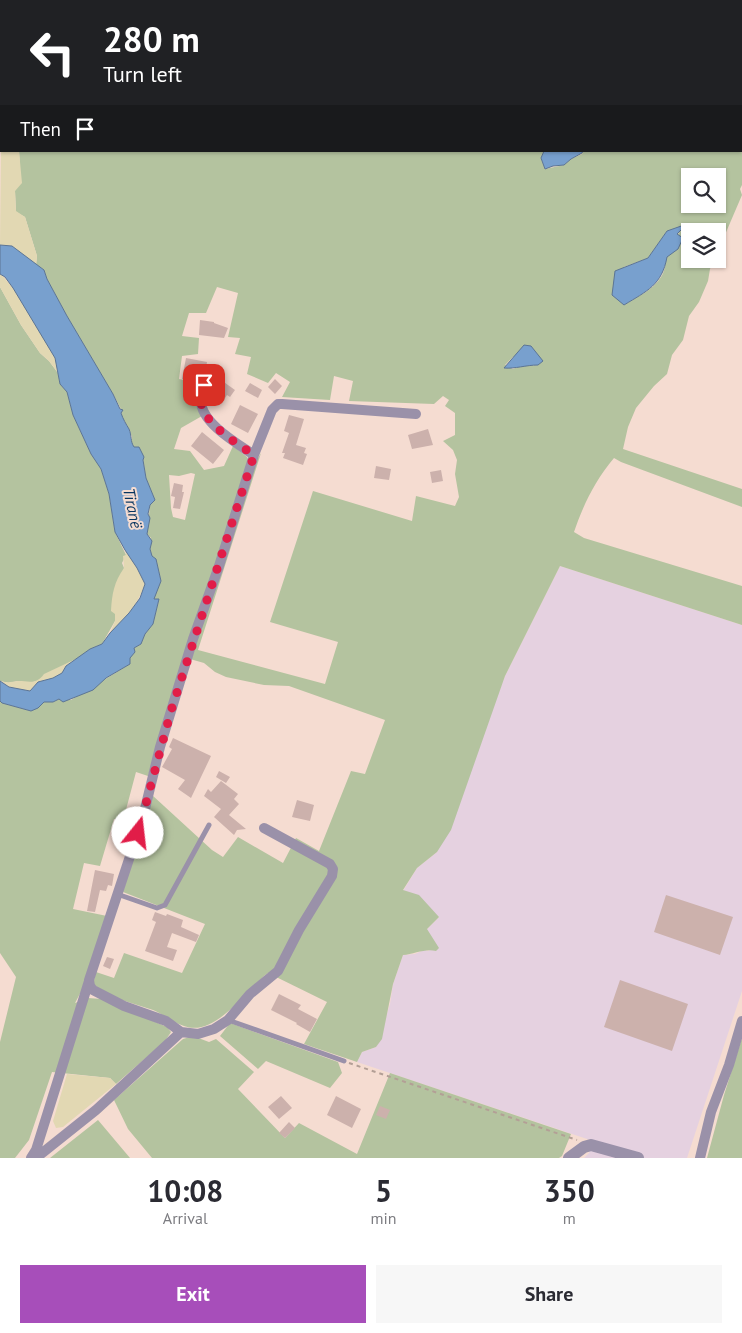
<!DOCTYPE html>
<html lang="en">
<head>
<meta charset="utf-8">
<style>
  :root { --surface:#fff; --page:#f7f7f7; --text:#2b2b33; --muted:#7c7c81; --accent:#a74eba }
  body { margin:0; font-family:"PT Sans",sans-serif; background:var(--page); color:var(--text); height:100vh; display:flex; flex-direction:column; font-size:19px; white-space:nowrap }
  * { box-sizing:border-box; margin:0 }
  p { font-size:16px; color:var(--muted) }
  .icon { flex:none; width:28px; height:28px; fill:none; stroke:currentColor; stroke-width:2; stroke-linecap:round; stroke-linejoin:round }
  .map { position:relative; height:1158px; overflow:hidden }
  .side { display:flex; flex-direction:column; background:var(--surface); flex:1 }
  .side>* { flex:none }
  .banner { position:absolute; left:0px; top:0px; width:742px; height:152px; box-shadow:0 1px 4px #0004; background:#202124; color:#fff; overflow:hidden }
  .controls { position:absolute; left:681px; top:168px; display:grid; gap:10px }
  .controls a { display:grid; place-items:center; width:45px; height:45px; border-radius:0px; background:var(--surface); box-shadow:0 1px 4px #0004; font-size:25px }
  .pin { position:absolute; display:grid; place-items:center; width:42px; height:42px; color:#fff; margin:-21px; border-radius:10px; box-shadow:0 2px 8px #0006 }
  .me { position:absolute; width:55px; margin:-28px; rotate:16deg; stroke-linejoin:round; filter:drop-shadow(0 0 4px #0008) }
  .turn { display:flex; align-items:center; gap:18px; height:105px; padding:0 20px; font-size:22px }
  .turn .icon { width:65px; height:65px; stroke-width:2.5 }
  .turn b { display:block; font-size:35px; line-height:42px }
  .then { display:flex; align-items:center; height:48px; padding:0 20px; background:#0003; gap:10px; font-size:19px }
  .eta { display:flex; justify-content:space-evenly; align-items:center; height:85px; text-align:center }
  .eta b { font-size:30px; font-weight:600; line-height:35px }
  .primary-button { display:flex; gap:10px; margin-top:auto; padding:10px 20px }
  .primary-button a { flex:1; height:58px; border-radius:0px; background:var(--accent); color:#fff; font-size:20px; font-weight:600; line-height:58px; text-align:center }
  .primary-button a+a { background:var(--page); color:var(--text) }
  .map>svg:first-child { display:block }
</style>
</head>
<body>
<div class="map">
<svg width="742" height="1158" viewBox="0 0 742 1158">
  <rect width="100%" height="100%" fill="#f5dcd1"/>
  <path fill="#e5d1e0" d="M560,566L742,625V991L687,1158H584L589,1153L593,1141L357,1062L362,1052L376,1047L390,1004L393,984L403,955L415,954L424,950L429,951L427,929L439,917L403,891L417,868L437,852L505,676Z"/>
  <path fill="#b4c39f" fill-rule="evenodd" d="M20,0H133L19,1Z
    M298,0H506L508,1H296Z
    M641,0H742V185L740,189L742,195L718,251V231H690V259H714L710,269L708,281L699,302L689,316L683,340L672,355L667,374L654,386L636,408L628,427L623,449L742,489V507L621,462L614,458C595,481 584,503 574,532L584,538L742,586V625L560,566L505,676L451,830L437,852L417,868L403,890L419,895L439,917L427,929L439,948L436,951C426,948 414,954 403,955L393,984L382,1039L376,1047L362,1052L357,1062L304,1044L327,1002L268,973C246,989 216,1038 184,1026C173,1022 164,1015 153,1010C133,1003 109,998 93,984L96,972L114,978L124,953L182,973L205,924L123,892L152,795L212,850L223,857L238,837L283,863L296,838L319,851L351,771L365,774L385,720L289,686L264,685L226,677L215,672L204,663L190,659L255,463L261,453L198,650L325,684L338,642L270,622L313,491L412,521L416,496L455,506L459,497L455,474L457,460L453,450L443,441L455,435V413L445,406L449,400L443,396L434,404L349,401L353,381L334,376L330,400L282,397L290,382L276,373L268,383L247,374L251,357L235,354L240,338L228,337L238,293L217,287L206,313H189L182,336L199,338L198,354L182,356L179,379L198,383L197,401L202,416L181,428L174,449L190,451L204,470L224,466L233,446L247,457L249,462L148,776L136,772L123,821L114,819L100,866L84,863L73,909L107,916L83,988L75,1003L88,998L102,999L167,1027L171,1032L165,1041L116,1084L110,1078L52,1072L29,1140L15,1158H0V1042L16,977L0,953V701L2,703L31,711L44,702H53L59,699L71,700L130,664V657L135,652L134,648L141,644L145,634L153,624L159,599H153L161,581L156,560L152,556L150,549L151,538L147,534L150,505L155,500L146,478L143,459L131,443L132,437L129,429L122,417L121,409L113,394L67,316L47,279L44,270L36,265L37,256L25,217L16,212L15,191L20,167L19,151H544L541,158L545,169L564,165L571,159L582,154L583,151H741V1H636ZM690,176H718V204H690ZM686,225C677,234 669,246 666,258C665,265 665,271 661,277C653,290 637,297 624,305V267L648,258L667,231ZM513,357L538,365L521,366L513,369L505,365ZM191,473L195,474L185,520L173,517L171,508L169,475L179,476Z
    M1,33V123L0,124V35Z
    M0,287L21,325L40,353L49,361L58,373L60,384L67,392L73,415L91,454L101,469L109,494L115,532L126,555L122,563L124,568L115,614V621L102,644L90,649L78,658L55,670L37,681L29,683L18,681L8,683L0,681Z
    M230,1023L338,1062L342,1073L330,1088L266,1061L258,1069L220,1036Z
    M193,1036L209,1042L216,1039L254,1072L238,1089L285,1138L299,1123L357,1154L390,1073L571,1134L562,1156L559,1158H152L128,1129L114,1100L183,1039Z
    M742,1038V1158H707L724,1095Z
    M98,1120L130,1158H50Z"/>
  <path fill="#e2d8b3" d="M205,0H298L200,1Z
    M506,0H597V1H508Z
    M1,146V151H19L22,183L15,191L16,211L25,217L37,256L36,265L12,246L0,245Z
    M0,274C12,282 49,342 55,357C57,362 57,368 58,373L49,361L40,353L21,325L0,287Z
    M125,550L137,568L145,584C137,606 126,617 110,633L115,621V614L111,611C112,594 114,582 124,568L123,556L126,555Z
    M78,658L66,666L62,673L53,678L38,682L30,691L9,687L1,681C8,683 11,682 18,681C29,681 36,685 44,674Z
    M67,1074L110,1078L116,1084L63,1127L56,1128L53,1121Z"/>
  <path fill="#78a0ce" stroke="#5c7594" d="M544,151H583L582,153L571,159L564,165L553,166L545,169L541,158Z
    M687,224L677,234L683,238L678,249L667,257C662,285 647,291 624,305L612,295L615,271L648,258L667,231Z
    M0,245L12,246L44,270L47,279L67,316L113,394L120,409L123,410L121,413C123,419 126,424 129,429C132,436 130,441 134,447H139L144,457L143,460L146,478L155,500L150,505L148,514L150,518L147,534L152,541L150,549L152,556L156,559L161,581L154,599H159L153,624L145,634L141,644L134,648L135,652L130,658V664L106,678L93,690L63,702L59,699L53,702H44L38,708L31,711L2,703L0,701V681L9,687L30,691L38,682L53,678L62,673L66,666L90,649L102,644L110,633L129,613L140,598L145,584L137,568L125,550L115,532L109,494L101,469L91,454L73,415L67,392L60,384L55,358L13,288L5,277L0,274Z
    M524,345L531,346L543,361L538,365C526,365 515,369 504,368Z"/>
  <path fill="#ccb1ac" d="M200,320L214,322V323L228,328L224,338L199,335Z
    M186,358L207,362L205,374L201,373L198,382L182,379Z
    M275,379L282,386L275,394L268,387Z
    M221,380L235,390L230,397L227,395L223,401L212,395Z
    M250,383L262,390L258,398L245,391Z
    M240,405L258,414L248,433L231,424Z
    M289,415L304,419L296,445L306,448L304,453L307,454L303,465L283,458L285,453H282L289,433L284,431Z
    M428,429L433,445L412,449L408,435Z
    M202,432L224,450L213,464L191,446Z
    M376,466L391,469L389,480L374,478Z
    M441,470L443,481L432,483L430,472Z
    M174,483L183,485L182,492H184L180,509L173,508L175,497L171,496Z
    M173,738L211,756L191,798L178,789L185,780L162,767L172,749L169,747Z
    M219,771L230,777L226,783L216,777Z
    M221,781L238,794L234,799L239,804L229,815L246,829L237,830L234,835L214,817L221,809L204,796L208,789L211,792Z
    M297,800L314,805L310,821L292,817Z
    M95,870L114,874L112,886L108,885L106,891L100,890L95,912L87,911Z
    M666,895L733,917L720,955L654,932Z
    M155,912L166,916L167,914L183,920L181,927L199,935L196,942L172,933L167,947L177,950L173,961L145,951L156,922L152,920Z
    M107,957L114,959L110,969L103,966Z
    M620,980L688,1004L672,1051L604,1027Z
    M279,994L301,1005L298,1009L317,1019L310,1032L296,1024L297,1023L271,1010Z
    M281,1096L292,1108L279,1119L268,1107Z
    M336,1096L361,1109L352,1128L327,1115Z
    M380,1106L390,1110L386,1119L376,1115Z
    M289,1122L295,1128L285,1138L279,1133Z"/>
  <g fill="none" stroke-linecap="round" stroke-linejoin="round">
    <path stroke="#b39f96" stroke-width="2" stroke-dasharray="4 4" stroke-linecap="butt" d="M349,1063L577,1140"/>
    <path stroke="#9a91a9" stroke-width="5" d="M15,1L16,0
      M0,29L1,27
      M117,894L157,908L165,905L209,825
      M228,1020L344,1061"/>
    <path stroke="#9a91a9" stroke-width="10" d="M204,385C203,390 201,396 201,401C201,423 238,444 254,455
      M264,828L330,864L333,869L332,876L299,930L278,971L250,994L228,1020L214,1029L198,1034L181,1032L166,1021L124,1006L93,990L90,986L89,980L143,817L160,747L193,639L219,566L254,455L272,410L278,404H282L416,414
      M31,1158L36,1150L89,981
      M36,1158L96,1110L181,1032
      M700,1158L711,1112L729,1065L742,1021"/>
    <path stroke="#9a91a9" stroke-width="12" d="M569,1158L584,1147L591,1145L638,1158"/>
  </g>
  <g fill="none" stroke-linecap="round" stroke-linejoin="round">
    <path stroke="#e11d48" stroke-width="9" stroke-dasharray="0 16.2" d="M138,833L171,711L254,455C238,444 202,423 201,401C201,396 203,390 204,385"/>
  </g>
  <g text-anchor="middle" stroke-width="4" stroke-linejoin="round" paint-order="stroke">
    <g font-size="16" font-style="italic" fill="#07345f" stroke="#f5dcd1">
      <text transform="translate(133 508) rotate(78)" y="6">Tiranë</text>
    </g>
  </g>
</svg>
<div class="controls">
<a><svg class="icon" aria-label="search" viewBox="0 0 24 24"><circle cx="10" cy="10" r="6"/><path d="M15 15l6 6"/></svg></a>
<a><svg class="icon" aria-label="layers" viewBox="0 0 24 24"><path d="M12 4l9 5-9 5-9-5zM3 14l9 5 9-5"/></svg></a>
</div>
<div class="pin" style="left:204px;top:385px;background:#d93025"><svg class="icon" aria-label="arrive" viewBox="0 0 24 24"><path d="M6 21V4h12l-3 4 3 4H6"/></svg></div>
<svg class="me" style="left:138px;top:833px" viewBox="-20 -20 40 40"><circle r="19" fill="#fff"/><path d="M0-13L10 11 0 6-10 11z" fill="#e11d48"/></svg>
<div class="banner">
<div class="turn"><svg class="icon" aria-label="left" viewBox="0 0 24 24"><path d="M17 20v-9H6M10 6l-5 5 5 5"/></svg><div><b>280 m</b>Turn left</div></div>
<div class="then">Then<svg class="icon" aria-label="arrive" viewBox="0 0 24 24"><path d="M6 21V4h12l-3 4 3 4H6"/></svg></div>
</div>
</div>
<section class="side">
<div class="eta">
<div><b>10:08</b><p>Arrival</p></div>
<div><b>5</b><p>min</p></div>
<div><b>350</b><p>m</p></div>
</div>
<div class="primary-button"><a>Exit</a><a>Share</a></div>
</section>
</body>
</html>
